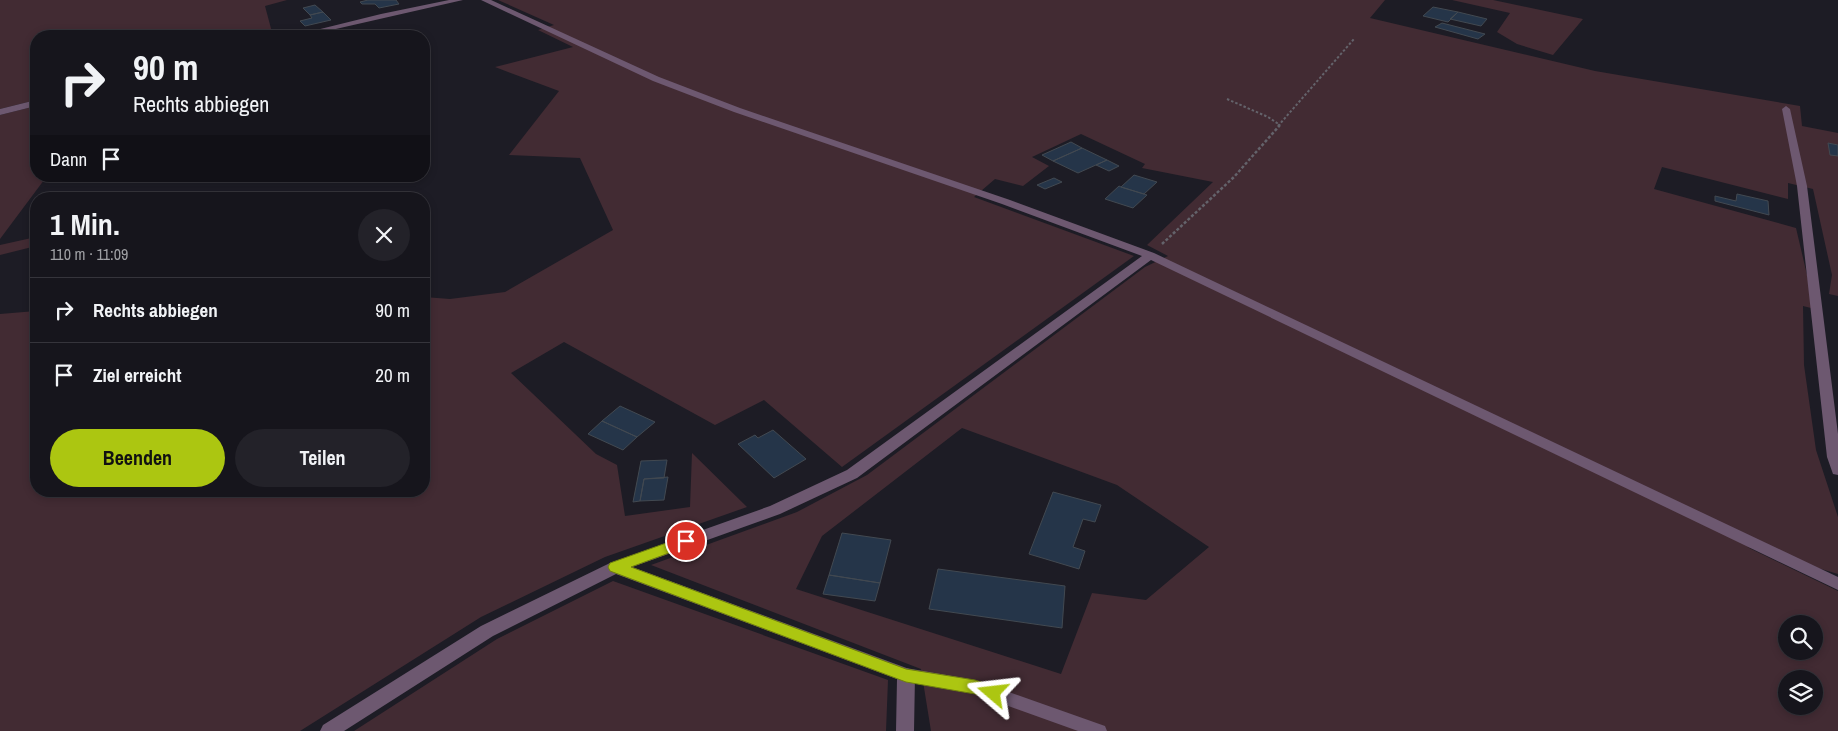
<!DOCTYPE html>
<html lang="de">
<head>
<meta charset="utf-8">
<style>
  :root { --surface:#16151c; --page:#232229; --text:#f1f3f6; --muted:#9e9fa3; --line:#35343b; --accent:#acc611 }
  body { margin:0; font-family:"Archivo Narrow",sans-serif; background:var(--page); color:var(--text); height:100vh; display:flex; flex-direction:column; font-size:19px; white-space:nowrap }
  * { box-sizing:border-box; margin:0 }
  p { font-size:16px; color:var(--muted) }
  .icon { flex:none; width:28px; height:28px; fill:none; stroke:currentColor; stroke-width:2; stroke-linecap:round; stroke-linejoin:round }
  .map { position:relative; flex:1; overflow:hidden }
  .sheet { position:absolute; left:30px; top:192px; width:400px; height:305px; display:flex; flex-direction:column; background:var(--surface); border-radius:20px; box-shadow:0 2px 8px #0003,0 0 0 1px var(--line) }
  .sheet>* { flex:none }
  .top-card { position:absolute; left:30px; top:30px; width:400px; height:152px; border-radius:20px; box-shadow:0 2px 8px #0003,0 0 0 1px var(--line); background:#16151c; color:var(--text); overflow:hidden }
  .fabs { position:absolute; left:1778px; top:615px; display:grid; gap:10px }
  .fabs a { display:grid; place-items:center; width:45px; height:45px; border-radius:50%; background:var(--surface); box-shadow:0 2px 8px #0003,0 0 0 1px var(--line); font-size:25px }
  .pin { position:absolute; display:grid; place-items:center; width:42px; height:42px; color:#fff; margin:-21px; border:2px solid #fff; border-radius:50%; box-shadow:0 1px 5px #0007 }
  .me { position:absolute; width:55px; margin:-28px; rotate:287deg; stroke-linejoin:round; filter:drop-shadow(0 0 4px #0008) }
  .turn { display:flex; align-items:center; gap:18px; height:105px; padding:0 20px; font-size:22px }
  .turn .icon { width:65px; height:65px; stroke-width:2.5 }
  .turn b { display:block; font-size:35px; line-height:42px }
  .then { display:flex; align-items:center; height:48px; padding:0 20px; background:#0003; gap:10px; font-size:19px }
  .round { display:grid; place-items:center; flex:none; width:52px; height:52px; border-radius:26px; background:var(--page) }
  .summary { display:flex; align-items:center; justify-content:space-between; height:85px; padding:0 20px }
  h1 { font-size:30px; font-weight:700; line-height:38px }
  .button { display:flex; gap:10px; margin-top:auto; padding:10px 20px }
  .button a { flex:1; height:58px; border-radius:30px; background:var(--accent); color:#111; font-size:20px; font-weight:700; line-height:58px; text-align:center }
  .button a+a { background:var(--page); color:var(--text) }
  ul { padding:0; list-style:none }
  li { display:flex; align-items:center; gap:15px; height:65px; padding:0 20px; border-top:1px solid var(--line) }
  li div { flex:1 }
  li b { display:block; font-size:19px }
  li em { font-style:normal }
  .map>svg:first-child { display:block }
</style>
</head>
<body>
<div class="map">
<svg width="1838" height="731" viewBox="0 0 1838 731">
  <rect width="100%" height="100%" fill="#1d1c25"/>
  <path fill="#422b33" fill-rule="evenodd" d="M0,0H287L265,6L273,36H36V100L0,109Z
    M498,0H1385L1370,18L1595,71L1800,106L1802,126L1838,133V296L1829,294L1832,275L1813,189L1788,183V199L1662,167L1654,189L1796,228L1815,309L1803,306L1804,365L1816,450L1838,517V574L1747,547L1838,591V731H931L921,669L651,565L797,512L867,475L1145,267L1168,256L1147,245L1213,182L1142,168L1145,164L1081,134L1032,157L1049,166L1023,186L995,179L974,197L1134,256L842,467L764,400L715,425L564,342L511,373L596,454L617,465L625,516L690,507L692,453L747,507L605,557L481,617L300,731H0V314L36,311V491H424V297L450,299L505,292L613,230L580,158L509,155L559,91L495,67L573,47L538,30L554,25ZM962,428L1117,485L1209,547L1146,600L1092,593L1061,674L796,589L822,536ZM1786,624H1814V651H1786ZM1786,679H1814V706H1786Z
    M1452,0H1493L1583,19L1553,55L1517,44L1497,32L1510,13Z
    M36,106V176H47L0,239V115Z
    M36,237V246L0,255V245Z
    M613,581L888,680L886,731H354L497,639Z"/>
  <path fill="#253549" stroke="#424951" d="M368,0H396L399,4L379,8L375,4H362L360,2Z
    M315,5L323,12L310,15L303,8Z
    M1433,7L1458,12L1448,22L1423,16Z
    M323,12L331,20L305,26L300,21L312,18L310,15Z
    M1458,12L1487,19L1481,26L1450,19Z
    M1442,23L1485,34L1478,39L1435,27Z
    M1071,142L1082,148L1053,161L1042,155Z
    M1828,143L1838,145V156L1830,155Z
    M1082,148L1107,160L1078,173L1053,161Z
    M1107,160L1119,166L1109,171L1096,165Z
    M1134,175L1157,182L1144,194L1121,187Z
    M1054,178L1062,182L1045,189L1037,185Z
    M1119,186L1121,187L1147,195L1133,208L1105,199Z
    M1737,194L1768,201L1769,215L1715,201V196L1736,201Z
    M620,406L655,422L637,437L602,421Z
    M602,421L637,437L623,450L588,434Z
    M773,430L806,459L774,478L738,444L755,435L758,438Z
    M667,460L664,478L644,479L640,501L633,502L641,461Z
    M668,477L664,500L640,501L644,479Z
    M1053,492L1101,505L1095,522L1083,519L1073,547L1085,551L1079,569L1029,554Z
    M842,533L891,540L880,583L829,575Z
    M938,569L1065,586L1062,628L929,609Z
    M829,575L880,583L875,601L823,594Z"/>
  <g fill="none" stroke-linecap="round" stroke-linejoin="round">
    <path stroke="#64636b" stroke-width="2" stroke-dasharray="2.5 2" stroke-linecap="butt" d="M1227,99L1268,117L1280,125
      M1278,126L1354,39"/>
    <path stroke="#64636b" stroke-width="2.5" stroke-dasharray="3 2" stroke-linecap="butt" d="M1162,244L1234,177L1280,125"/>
    <path fill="#6d5870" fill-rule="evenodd" d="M906,668L975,680L1105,726L1107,731H1078L975,694L906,682L901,680L898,675L901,670Z"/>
    <path fill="#6d5870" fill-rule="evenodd" d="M449,0H463L305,36H292L381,14Z
      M481,0H491L659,77L740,108L1010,200L1154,253L1838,577V590L1151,260L857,478L780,514L632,567L912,670L915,675L914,731H896L897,679L616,574L493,636L344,731H320L323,725L481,626L610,563L770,506L847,470L1142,256L1002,204L734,112L653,81Z
      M36,100V106L0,115V109Z
      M1786,106L1790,109L1807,186L1838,434V475L1833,474L1827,457L1797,186L1782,109Z"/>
  </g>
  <path fill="#acc611" stroke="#70810b" d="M686,536L691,538L693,541L691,545L631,567L906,669L975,680L999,688L1001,693L999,698L993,700L975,694L906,682L610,571L608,567L610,563Z"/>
</svg>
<div class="fabs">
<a><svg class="icon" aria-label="search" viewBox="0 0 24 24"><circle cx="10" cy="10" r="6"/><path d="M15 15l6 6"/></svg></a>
<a><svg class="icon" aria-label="layers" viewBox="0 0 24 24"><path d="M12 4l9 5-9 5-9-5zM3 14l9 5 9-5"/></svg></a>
</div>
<div class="pin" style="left:686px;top:541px;background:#d93025"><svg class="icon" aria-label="arrive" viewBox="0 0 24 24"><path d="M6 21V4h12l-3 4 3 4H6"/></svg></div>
<svg class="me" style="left:993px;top:693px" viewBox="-20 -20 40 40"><path d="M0-17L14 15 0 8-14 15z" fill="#acc611" stroke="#fff" stroke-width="4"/></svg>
<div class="top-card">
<div class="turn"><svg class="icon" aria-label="right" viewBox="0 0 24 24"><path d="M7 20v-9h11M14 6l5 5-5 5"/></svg><div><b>90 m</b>Rechts abbiegen</div></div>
<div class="then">Dann<svg class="icon" aria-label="arrive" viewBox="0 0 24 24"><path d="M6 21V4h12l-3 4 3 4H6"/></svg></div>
</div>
<section class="sheet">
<div class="summary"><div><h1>1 Min.</h1><p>110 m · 11:09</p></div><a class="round"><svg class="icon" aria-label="close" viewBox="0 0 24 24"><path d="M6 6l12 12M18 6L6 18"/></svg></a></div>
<ul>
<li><svg class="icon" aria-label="right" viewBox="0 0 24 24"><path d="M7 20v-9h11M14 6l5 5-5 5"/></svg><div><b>Rechts abbiegen</b></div><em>90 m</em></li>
<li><svg class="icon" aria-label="arrive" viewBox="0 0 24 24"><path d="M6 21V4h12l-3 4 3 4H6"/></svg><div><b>Ziel erreicht</b></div><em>20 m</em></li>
</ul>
<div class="button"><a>Beenden</a><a>Teilen</a></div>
</section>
</div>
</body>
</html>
